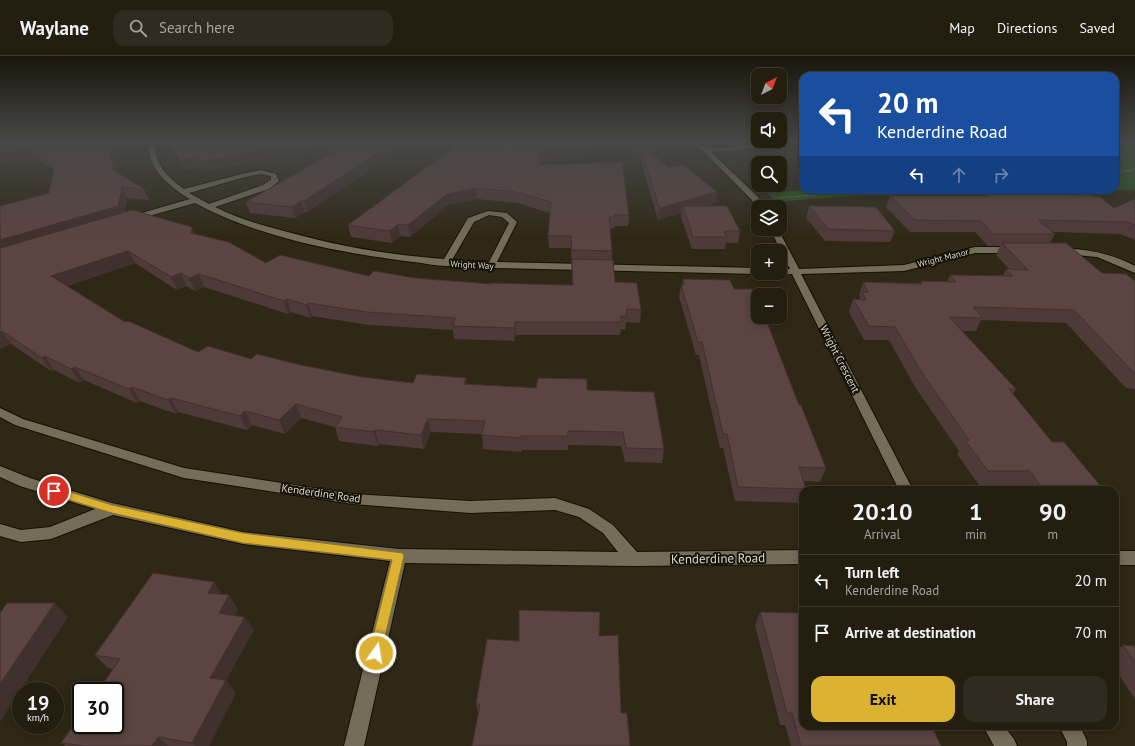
<!DOCTYPE html>
<html lang="en">
<head>
<meta charset="utf-8">
<style>
  :root { --surface:#231e10; --page:#2f2b1e; --text:#f1f3f6; --muted:#a3a29f; --line:#403c30; --accent:#dcb233 }
  body { margin:0; font-family:"PT Sans",sans-serif; background:var(--page); color:var(--text); height:100vh; display:flex; flex-direction:column; font-size:15px; white-space:nowrap }
  * { box-sizing:border-box; margin:0 }
  p { font-size:13px; color:var(--muted) }
  .icon { flex:none; width:22px; height:22px; fill:none; stroke:currentColor; stroke-width:2; stroke-linecap:round; stroke-linejoin:round }
  .map { position:relative; flex:1; overflow:hidden }
  .panel { position:absolute; left:799px; top:430px; width:320px; height:244px; display:flex; flex-direction:column; background:var(--surface); border-radius:12px; box-shadow:0 2px 10px #0003,0 0 0 1px var(--line) }
  .panel>* { flex:none }
  .top-card { position:absolute; left:799px; top:16px; width:320px; height:122px; border-radius:12px; box-shadow:0 2px 10px #0003,0 0 0 1px var(--line); background:#1a4fa0; color:#fff; overflow:hidden }
  .needle { width:26px; rotate:42deg }
  .controls { position:absolute; left:751px; top:12px; display:grid; gap:8px }
  .controls a { display:grid; place-items:center; width:36px; height:36px; border-radius:8px; background:var(--surface); box-shadow:0 2px 10px #0003,0 0 0 1px var(--line); font-size:20px }
  .speed { position:absolute; left:12px; top:626px; display:flex; gap:8px; font-size:20px; font-weight:700; text-align:center }
  .speed>* { display:grid; place-content:center; width:52px; height:52px; border-radius:50%; background:var(--surface); box-shadow:0 2px 10px #0003,0 0 0 1px var(--line); line-height:1 }
  .speed small { font-size:10px; font-weight:400 }
  .speed .limit { border:2px solid #111; border-radius:6px; background:#fff; color:#111 }
  .pin { position:absolute; display:grid; place-items:center; width:34px; height:34px; color:#fff; margin:-17px; border:2px solid #fff; border-radius:50%; box-shadow:0 1px 4px #0007 }
  .me { position:absolute; width:44px; margin:-22px; rotate:13deg; stroke-linejoin:round; filter:drop-shadow(0 0 3px #0008) }
  .turn { display:flex; align-items:center; gap:14px; height:84px; padding:0 12px; font-size:18px }
  .turn .icon { width:52px; height:52px; stroke-width:2.5 }
  .turn b { display:block; font-size:28px; line-height:34px }
  .lanes { display:flex; align-items:center; height:38px; padding:0 12px; background:#0003; justify-content:center; gap:20px; direction:ltr }
  .lanes .off { opacity:.35 }
  .eta { display:flex; justify-content:space-evenly; align-items:center; height:68px; text-align:center }
  .eta b { font-size:24px; font-weight:600; line-height:28px }
  .action { display:flex; gap:8px; margin-top:auto; padding:8px 12px }
  .action a { flex:1; height:46px; border-radius:12px; background:var(--accent); color:#111; font-size:16px; font-weight:600; line-height:46px; text-align:center }
  .action a+a { background:var(--page); color:var(--text) }
  ul { padding:0; list-style:none }
  li { display:flex; align-items:center; gap:12px; height:52px; padding:0 12px; border-top:1px solid var(--line) }
  li div { flex:1 }
  li b { display:block; font-size:15px }
  li em { font-style:normal }
  header { display:flex; align-items:center; gap:24px; box-sizing:border-box; height:56px; padding:0 20px; background:var(--surface); border-bottom:1px solid var(--line) }
  header strong { font-size:19px }
  nav { display:flex; gap:22px; margin-inline-start:auto; font-size:14px }
  .search { width:280px; height:36px; background:var(--page); display:flex; align-items:center; gap:10px; box-sizing:border-box; padding:0 14px; border-radius:12px; color:var(--muted); font-size:15px }
  .map>svg:first-child { display:block }
</style>
</head>
<body>
<header>
<strong>Waylane</strong>
<div class="search"><svg class="icon" aria-label="search" viewBox="0 0 24 24"><circle cx="10" cy="10" r="6"/><path d="M15 15l6 6"/></svg>Search here</div>
<nav><a>Map</a><a>Directions</a><a>Saved</a></nav>
</header>
<div class="map">
<svg width="1135" height="690" viewBox="0 0 1135 690">
  <rect width="100%" height="100%" fill="#2f2816"/>
  <path fill="#28551f" d="M1120,86H1135V134H1062H1115V107L1121,108Z
    M805,134H925L774,146L768,137Z"/>
  <g fill="none" stroke-linecap="round" stroke-linejoin="round">
    <defs>
      <path id="minor" d="M149,86H155C154,108 167,121 184,133L242,118L261,114L276,118L279,125L269,133L215,151C237,162 260,169 284,175C337,190 389,199 444,203L468,162L488,155L507,157L517,166L497,206L758,212V217H761L758,218L494,212L491,213C477,209 461,210 446,210C436,210 424,207 413,206C341,197 259,182 195,147L131,165L127,163L128,161L190,143C169,130 147,113 149,86ZM261,118L271,120V124L263,129L209,148L189,137L245,121ZM489,159L502,161L509,167L489,206L452,204L474,166Z
        M690,86H696L707,93L785,86L780,90L711,96L758,141L764,151H758L757,153L752,144L704,96Z
        M770,173H778L799,213L904,209L975,191H1015L1019,194L1015,197H975L904,215L801,218L913,434H899L792,218L780,219L776,217H780V213H790Z
        M1059,192C1086,193 1111,197 1135,210V217L1097,201L1056,197L1055,195L1056,193Z
        M0,352L23,363L184,412L353,438L470,445L555,442L589,453L613,469L637,496L803,494V508L633,510L405,507L364,690H344L390,505L243,488L113,459L51,483L21,486L0,480V468L21,474L50,471L95,453L20,430L0,421V410L30,422L112,447L243,476L399,493L618,496L603,477L579,461L555,454L470,457L353,448L184,422L15,369L0,361Z
        M1115,495H1135V509H1115Z
        M983,670H1004L1014,683L1017,690H994Z
        M1059,670H1080L1087,685V690H1067V686Z"/>
    </defs>
    <use href="#minor" stroke="#171102" stroke-width="2"/>
    <path stroke="#777162" stroke-width="1.5" stroke-dasharray="1 1" stroke-linecap="butt" d="M1127,115L1135,116
      M1115,121L1117,117L1135,113
      M777,142L878,134"/>
    <use href="#minor" fill="#746d59" fill-rule="evenodd"/>
  </g>
  <path fill="#4e3a39" d="M0,86L114,93L117,116L144,133L149,144L127,142V143L125,157L195,178L266,207L369,220L415,222L491,228L572,229L571,192H549L548,180L550,157L518,147L477,143L448,149L410,181L400,180L392,187L351,181L348,169L453,92L449,86H626L540,107V109L629,159L628,170H615L614,172L610,173L612,195V204L615,226L641,254L640,267L626,266L625,274L621,273L620,279H516L514,285L454,283L453,274L369,269L312,260L310,262L291,256L288,258L204,231L195,235L186,230L177,234L135,207L67,230L125,266L198,296L301,309L362,321L413,327L466,322L467,328L587,334L664,393L662,407L625,406L621,390L568,389V394H522L521,396L483,393L482,378L431,376L424,393L379,388L378,390L339,385L335,371L301,362L285,378L252,369L247,374L178,356L176,358L140,345L137,347L84,324L80,327L54,314L51,315L11,288L0,293V150L49,137L54,115L51,112L34,101L36,104L0,108Z
    M168,86H316L317,93L203,116L201,111L185,114Z
    M1115,86L1119,88L1115,95Z
    M640,88L668,111L717,136L716,147L703,150L740,175L738,187H726L725,193H692L681,161L682,157L658,164L639,98Z
    M390,100L307,156H305L295,162L250,157L246,146Z
    M987,137L1114,152L1135,143V184L1120,178L1052,176L1055,178L1050,187L1102,217L1135,225V333L1126,332L1066,267L981,264L976,275H962L1016,333L1013,338L1052,386L1104,434H1024L1020,429H979L957,398L959,395L915,331L889,284H864L849,256L853,243L859,244L860,241L859,239L863,226L920,227L921,225L947,226L950,219H1003L1006,213H1009L996,199L1000,190H988L975,176H910L886,151L890,140H986Z
    M809,150L895,175L890,186L825,185L806,162Z
    M683,223L734,233L799,349L826,412L820,426L804,425L806,433V434H803V441L801,447L735,445L723,392H720L699,299H696L679,241L681,229H682Z
    M214,526L222,539L238,553L235,559L254,574L226,624L236,637L209,690H66L61,687L113,613L108,612L95,599Z
    M600,556L478,657L476,648L519,585Z
    M760,556L941,690H791L785,669H780L755,569Z
    M1123,589L1135,590V643L1115,613V596Z"/>
  <path fill="#40302e" d="M109,86H118L114,93L118,125L113,114Z
    M302,86H316L317,93L203,116L199,106Z
    M586,86H626L539,107V97Z
    M388,90L390,100L307,156L304,145Z
    M29,91L36,104L0,108V97Z
    M197,101L201,111L185,114L180,104Z
    M122,132L127,143L124,161L0,198V184Z
    M476,132L477,143L448,149L410,181L408,169L447,138Z
    M717,136L716,147L685,156L683,150L682,157L658,164L659,152Z
    M301,145L305,156L295,162L292,151Z
    M398,168L400,180L392,187L390,175Z
    M192,171L197,183L191,177Z
    M128,195L135,207L59,233L51,220Z
    M181,217L186,230L177,234L171,221Z
    M199,218L204,231L195,235L189,222Z
    M287,243L291,256L288,258L284,245Z
    M308,247L312,260L310,262L306,249Z
    M515,266L516,279L514,285V272Z
    M2,275L11,288L0,293V276Z
    M45,300L54,314L51,315L42,302Z
    M75,311L84,324L80,327L71,313Z
    M466,322L468,336L464,328Z
    M132,331L140,345L137,347L129,333Z
    M171,342L178,356L176,358L168,344Z
    M296,348L301,362L285,378L279,364Z
    M245,355L252,369L247,374L240,360Z
    M428,363L431,376L424,393L421,379Z
    M375,374L379,388L378,390L374,376Z
    M214,526L223,540L208,537Z
    M229,539L238,553L228,571L219,557Z
    M55,547L68,561L0,666V628Z
    M245,561L254,574L226,624L236,637L209,690H195L192,687L210,622Z
    M158,681L168,690H152Z"/>
  <path fill="#5b4442" stroke="#40302e" d="M0,86H109L113,114L144,133L121,131L122,132L118,150L0,184V150L49,137L54,113L46,102L29,91L30,94L0,97Z
    M170,86H302L199,106L197,101L180,104Z
    M351,86L388,90L304,145H301L292,151L246,146Z
    M455,86H586L539,97L540,109L622,106L629,159H614L615,161H609L612,195L572,194L571,180H548L551,146L517,136L476,132L447,138L408,169L398,168L390,175L348,169L457,89Z
    M1115,86H1119V88L1115,87Z
    M640,88L668,111L684,109L717,136L659,152Z
    M987,137L1084,139L1100,141L1114,152L1135,143V169L1127,166L1038,164L1055,178H993L981,165L915,164L890,140H990Z
    M683,150H727L740,175H724L727,181H693Z
    M809,150L876,151L895,175L828,173Z
    M132,154L192,171L191,177L228,186L227,185L266,207L280,199L369,220L374,215L415,222L491,228L492,227L573,229L572,203L613,204L615,226L637,227L641,254L627,253L626,261L621,260V266H515L514,272L453,270L455,262L366,256L308,247L306,249L287,243L284,245L199,218L189,222L181,217L171,221L128,195L51,220L125,266L128,265L198,296L208,290L251,303L257,298L301,309L362,321L413,327L417,318L466,322L464,328L536,332L538,322L587,323V334L654,336L664,393L626,392L623,376L568,375V380H521V382L481,379L485,365L428,363L421,379L375,374L374,376L335,371L342,361L296,348L279,364L245,355L240,360L171,342L168,344L132,331L129,333L75,311L71,313L45,300L42,302L2,275L0,276V192Z
    M1002,187H1066L1102,217L1126,218L1135,225V318L1074,254L973,251L983,262L949,261L1016,333H1009L1052,386H1064L1104,434H1043L1030,415H988L965,384H969L922,317L895,271L869,270L853,243L866,244L862,236H868L863,226L922,228L921,225L956,226L950,219L1013,220L1006,213L1028,214Z
    M683,223L730,224L734,233H753L758,245V261H765L799,349H801L826,412L799,411L806,433L738,431L727,378H723L702,286H698L681,229H684Z
    M153,517L214,526L208,537L229,539L219,557L245,561L210,622L226,624L192,687L158,681L152,690H84L61,687L81,659V669H115V635H98L120,603L95,599Z
    M7,547H55L0,628V557Z
    M519,554L600,556L599,580L618,579L621,657H627L630,690H472L480,648H476L487,583L519,585Z
    M760,556L803,557V670H932L941,690H801L792,657H787Z
    M1123,589L1135,590V606Z"/>
  <linearGradient id="sky" x2="0" y2="1"><stop stop-color="#1a160c"/><stop offset="0.47" stop-color="#474847"/><stop offset="1" stop-color="#474847" stop-opacity="0"/></linearGradient>
  <rect width="1135" height="182" fill="url(#sky)"/>
  <path fill="#dcb233" stroke="#8f7421" d="M54,431L112,449L243,477L403,497L404,500L380,602L376,604L371,602L369,597L392,504L243,487L112,457L50,438L49,435L50,432Z"/>
  <g text-anchor="middle" stroke-width="4" stroke-linejoin="round" paint-order="stroke">
    <g font-size="9" fill="#dcd8cd" stroke="#141109">
      <text transform="translate(943 202) rotate(-14)" y="3">Wright Manor</text>
      <text transform="translate(472 209) rotate(3)" y="3">Wright Way</text>
    </g>
    <g font-size="11" fill="#dcd8cd" stroke="#141109">
      <text transform="translate(840 303) rotate(63)" y="4">Wright Crescent</text>
      <text transform="translate(321 437) rotate(8)" y="4">Kenderdine Road</text>
    </g>
    <g font-size="13" fill="#dcd8cd" stroke="#141109">
      <text transform="translate(718 502) rotate(-1)" y="5">Kenderdine Road</text>
    </g>
  </g>
</svg>
<div class="controls">
<a><svg class="needle" viewBox="-14 -14 28 28"><path d="M0-13l5 13h-10z" fill="#e53935"/><path d="M0 13l5-13h-10z" fill="#a3a29f"/></svg></a>
<a><svg class="icon" aria-label="sound" viewBox="0 0 24 24"><path d="M4 9h4l5-4v14l-5-4H4zM17 9q2 3 0 6"/></svg></a>
<a><svg class="icon" aria-label="search" viewBox="0 0 24 24"><circle cx="10" cy="10" r="6"/><path d="M15 15l6 6"/></svg></a>
<a><svg class="icon" aria-label="layers" viewBox="0 0 24 24"><path d="M12 4l9 5-9 5-9-5zM3 14l9 5 9-5"/></svg></a>
<a>+</a>
<a>−</a>
</div>
<div class="speed"><div>19<small>km/h</small></div><div class="limit">30</div></div>
<div class="pin" style="left:54px;top:435px;background:#d93025"><svg class="icon" aria-label="arrive" viewBox="0 0 24 24"><path d="M6 21V4h12l-3 4 3 4H6"/></svg></div>
<svg class="me" style="left:376px;top:597px" viewBox="-20 -20 40 40"><circle r="17" fill="#dcb233" stroke="#fff" stroke-width="3"/><path d="M0-11L8 9 0 5-8 9z" fill="#fff"/></svg>
<div class="top-card">
<div class="turn"><svg class="icon" aria-label="left" viewBox="0 0 24 24"><path d="M17 20v-9H6M10 6l-5 5 5 5"/></svg><div><b>20 m</b>Kenderdine Road</div></div>
<div class="lanes"><svg class="icon" aria-label="left" viewBox="0 0 24 24"><path d="M17 20v-9H6M10 6l-5 5 5 5"/></svg><svg class="icon off" aria-label="ahead" viewBox="0 0 24 24"><path d="M12 20V5M6 11l6-6 6 6"/></svg><svg class="icon off" aria-label="right" viewBox="0 0 24 24"><path d="M7 20v-9h11M14 6l5 5-5 5"/></svg></div>
</div>
<section class="panel">
<div class="eta">
<div><b>20:10</b><p>Arrival</p></div>
<div><b>1</b><p>min</p></div>
<div><b>90</b><p>m</p></div>
</div>
<ul>
<li><svg class="icon" aria-label="left" viewBox="0 0 24 24"><path d="M17 20v-9H6M10 6l-5 5 5 5"/></svg><div><b>Turn left</b><p>Kenderdine Road</p></div><em>20 m</em></li>
<li><svg class="icon" aria-label="arrive" viewBox="0 0 24 24"><path d="M6 21V4h12l-3 4 3 4H6"/></svg><div><b>Arrive at destination</b></div><em>70 m</em></li>
</ul>
<div class="action"><a>Exit</a><a>Share</a></div>
</section>
</div>
</body>
</html>
